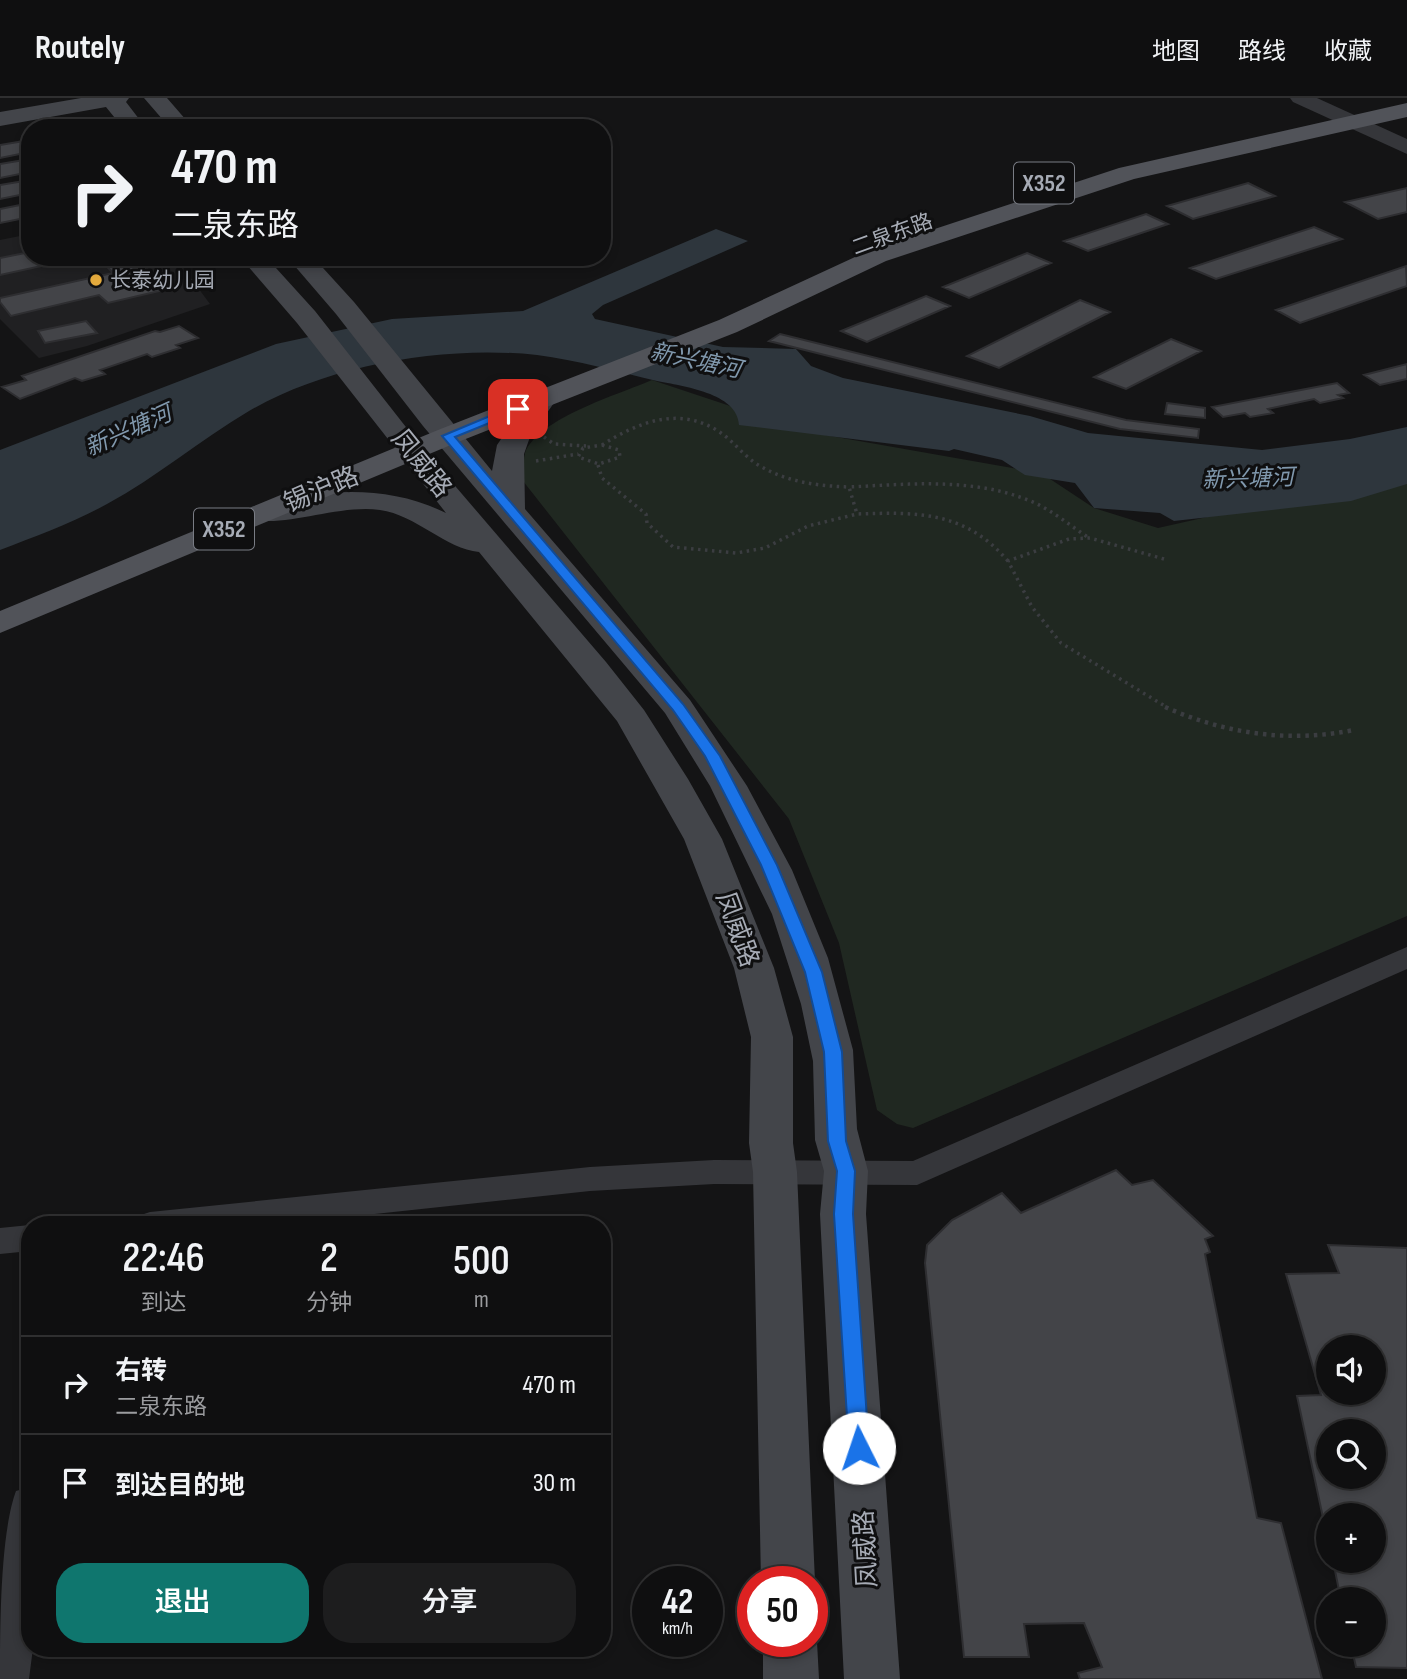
<!DOCTYPE html>
<html lang="zh">
<head>
<meta charset="utf-8">
<style>
  :root { --surface:#0f0f10; --page:#1d1d1e; --text:#f1f3f6; --muted:#9b9c9f; --line:#2f2f30; --accent:#0f766e }
  body { margin:0; font-family:"Sofia Sans Condensed","Noto Sans SC",sans-serif; background:var(--page); color:var(--text); height:100vh; display:flex; flex-direction:column; font-size:26px; white-space:nowrap }
  * { box-sizing:border-box; margin:0 }
  p { font-size:23px; color:var(--muted) }
  .icon { flex:none; width:38px; height:38px; fill:none; stroke:currentColor; stroke-width:2; stroke-linecap:round; stroke-linejoin:round }
  .map { position:relative; flex:1; overflow:hidden }
  .details { position:absolute; left:21px; top:1118px; width:590px; height:441px; display:flex; flex-direction:column; background:var(--surface); border-radius:28px; box-shadow:0 4px 10px #0003,0 0 0 2px var(--line) }
  .details>* { flex:none }
  .top-card { position:absolute; left:21px; top:21px; width:590px; height:147px; border-radius:28px; box-shadow:0 4px 10px #0003,0 0 0 2px var(--line); background:#0f0f10; color:var(--text); overflow:hidden }
  .tools { position:absolute; left:1316px; top:1237px; display:grid; gap:14px }
  .tools a { display:grid; place-items:center; width:70px; height:70px; border-radius:50%; background:var(--surface); box-shadow:0 4px 10px #0003,0 0 0 2px var(--line); font-size:35px }
  .speed { position:absolute; left:632px; top:1468px; display:flex; gap:14px; font-size:35px; font-weight:700; text-align:center }
  .speed>* { display:grid; place-content:center; width:91px; height:91px; border-radius:50%; background:var(--surface); box-shadow:0 4px 10px #0003,0 0 0 2px var(--line); line-height:1 }
  .speed small { font-size:18px; font-weight:400 }
  .speed .limit { border:10px solid #d22; background:#fff; color:#111 }
  .pin { position:absolute; display:grid; place-items:center; width:60px; height:60px; color:#fff; margin:-30px; border-radius:14px; box-shadow:0 4px 10px #0006 }
  .me { position:absolute; width:77px; margin:-38px; rotate:356deg; stroke-linejoin:round; filter:drop-shadow(0 0 5px #0008) }
  .turn { display:flex; align-items:center; gap:24px; height:147px; padding:0 35px; font-size:32px }
  .turn .icon { width:91px; height:91px; stroke-width:2.5 }
  .turn b { display:block; font-size:49px; line-height:60px }
  .eta { display:flex; justify-content:space-evenly; align-items:center; height:119px; text-align:center }
  .eta b { font-size:42px; font-weight:600; line-height:49px }
  .cta { display:flex; gap:14px; margin-top:auto; padding:14px 35px }
  .cta a { flex:1; height:80px; border-radius:28px; background:var(--accent); color:#fff; font-size:28px; font-weight:600; line-height:80px; text-align:center }
  .cta a+a { background:var(--page); color:var(--text) }
  ul { padding:0; list-style:none }
  li { display:flex; align-items:center; gap:21px; height:98px; padding:0 35px; border-top:2px solid var(--line) }
  li div { flex:1 }
  li b { display:block; font-size:26px }
  li em { font-style:normal }
  header { display:flex; align-items:center; gap:42px; box-sizing:border-box; height:98px; padding:0 35px; background:var(--surface); border-bottom:2px solid var(--line) }
  header strong { font-size:33px }
  nav { display:flex; gap:38px; margin-inline-start:auto; font-size:24px }
  .map>svg:first-child { display:block }
</style>
</head>
<body>
<header>
<strong>Routely</strong>
<nav><a>地图</a><a>路线</a><a>收藏</a></nav>
</header>
<div class="map">
<svg width="1407" height="1581" viewBox="0 0 1407 1581">
  <rect width="100%" height="100%" fill="#141415"/>
  <path fill="#202022" d="M30,136V159H175L210,206L87,248L39,260L0,221V142Z"/>
  <path fill="#202821" d="M652,282L808,334L1041,375L1094,410L1158,430L1407,374V818L913,1030L897,1026L877,1012L839,845L789,721L523,383C523,375 523,363 525,355C538,320 620,296 652,282Z"/>
  <path fill="#2e363d" d="M716,131L748,143L603,207L592,216L595,221L723,249L796,251L811,268L843,280L1030,318L1088,335L1262,352L1350,341L1407,329V386L1351,403L1174,423L1160,415L1094,410L1075,385L1025,377L1002,362L954,351L949,353L739,327C738,295 682,288 657,283C618,274 577,262 537,257C445,247 330,266 249,313C200,342 157,379 107,406C73,425 36,438 0,452V352L276,246L392,221L523,213Z"/>
  <path fill="#434448" stroke="#2e2e31" stroke-width="2" fill-rule="evenodd" d="M30,42V54L0,60V47Z
    M30,61V74L0,80V66Z
    M30,82V95L0,101V87Z
    M1248,85L1275,98L1193,121L1167,108Z
    M1407,90V114L1378,121L1345,104Z
    M30,105V119L0,125V111Z
    M1146,116L1168,126L1088,153L1064,143Z
    M1314,129L1342,141L1216,181L1190,170Z
    M30,154V159H83L0,177V160Z
    M1027,155L1051,165L969,200L943,189Z
    M98,159H135L168,191L108,205L99,197L11,218L0,204V200L113,175Z
    M1406,168L1407,188L1300,225L1276,212Z
    M926,198L950,208L867,244L841,233Z
    M1080,202L1110,214L999,270L967,258Z
    M86,223L97,235L45,245L38,233Z
    M179,228L198,240L176,247L180,250L152,259L147,256L100,272L105,276L82,283L75,280L20,301L2,289L26,282L22,278L155,233L160,234Z
    M780,236L1126,322L1199,331L1198,340L1120,331L769,243Z
    M1171,241L1201,253L1126,291L1094,279Z
    M1407,266V281L1380,287L1364,277Z
    M1337,285L1349,295L1338,297L1343,300L1320,305L1314,301L1268,311L1273,315L1250,319L1245,315L1223,319L1212,309Z
    M1167,305L1205,310V320L1165,316Z
    M1116,1072L1132,1087L1153,1082L1213,1138L1205,1141L1210,1154L1205,1156L1257,1420L1281,1425L1322,1581H1080L1078,1575L1102,1569L1084,1525L1024,1526L1029,1559H964L925,1165L927,1147L952,1122L1002,1095L1021,1115Z
    M1328,1147L1407,1150V1570L1356,1569L1351,1547H1374V1502H1341L1333,1463H1374V1418H1328V1443L1297,1298L1321,1297L1286,1176L1339,1175ZM1328,1250H1374V1295H1328ZM1328,1334H1374V1379H1328Z"/>
  <g fill="none" stroke-linecap="round" stroke-linejoin="round">
    <path stroke="#3b3d41" stroke-width="3.5" stroke-dasharray="2.5 4.5" stroke-linecap="butt" d="M544,339L554,346L586,348
      M602,347C638,324 679,308 718,333C734,343 744,359 760,368C787,384 818,388 849,389
      M602,347L619,352L620,359L599,366L578,359L583,350Z
      M536,363L578,356
      M598,367L602,380L646,416L647,425L673,449L736,455L765,450L808,428L857,416
      M1164,461L1090,440L1069,441L1008,463L1032,509L1061,545L1168,610
      M1008,463C965,413 918,414 857,416L849,389C911,386 977,379 1035,405C1054,414 1071,428 1089,440"/>
    <path stroke="#3b3d41" stroke-width="4.5" stroke-dasharray="3.5 5" stroke-linecap="butt" d="M1165,609C1226,636 1289,645 1354,632"/>
    <path fill="#35363a" fill-rule="evenodd" d="M1407,849V871L917,1087L714,1086L590,1093L272,1127H132L138,1118L150,1114L590,1069L714,1062L913,1063Z
      M30,1127V1153L0,1156V1130Z
      M30,1389V1550H33L29,1581H0C0,1532 0,1436 16,1393Z"/>
    <path fill="#35363a" fill-rule="evenodd" d="M1290,0H1317L1407,41V56L1293,4Z"/>
    <path fill="#43454a" fill-rule="evenodd" d="M81,0H129L126,4L146,30H123L106,9L0,28V14Z
      M144,0H167L193,30H170Z
      M240,159H266L315,213L420,347L606,564L644,612L688,681L722,741L774,870L793,939V1045L797,1074L815,1484L812,1489V1484H761L753,1074L749,1045L751,939L734,870L684,741L617,623L479,454C446,451 416,417 380,412C339,406 284,430 251,421L247,415L251,409C317,392 383,384 446,415L297,225Z
      M287,159H313L354,204L492,373L497,347L532,296L542,294L552,296L556,302L530,339L524,356L525,411L690,602L747,688L792,772L828,860L853,952L857,1031L868,1073L866,1116L900,1581H844L820,1116L824,1073L815,1042L813,963L801,906L772,816L710,688L665,615L423,328L336,216Z
      M812,1533L817,1544L819,1581H763V1544H812Z"/>
    <path fill="#515359" fill-rule="evenodd" d="M1407,5V19L1134,81L886,163L737,234L458,344L0,535V513L438,332L719,222L868,153L1119,70Z"/>
  </g>
  <path fill="#1a73e8" stroke="#114b97" stroke-width="2" d="M514,308L524,311L455,339L683,606L720,658L777,767L822,874L842,954L846,1043L855,1073L853,1116L869,1350L866,1356L859,1359L852,1356L849,1350L834,1116L837,1073L828,1043L824,954L805,874L761,767L705,658L673,612L442,338Z"/>
  <circle fill="#e4aa3d" stroke="#0f0f10" stroke-width="2.5" cx="96" cy="182" r="7"/>
  <g text-anchor="middle" stroke-width="6" stroke-linejoin="round" paint-order="stroke">
    <g font-size="21" fill="#a6abb5" stroke="#0f0f10">
      <text transform="translate(892 136) rotate(-20)" y="7">二泉东路</text>
    </g>
    <g font-size="21" fill="#a6abb5" stroke="#0f0f10" text-anchor="start">
      <text x="110" y="189">长泰幼儿园</text>
    </g>
    <g font-size="23" font-style="italic" fill="#8098ad" stroke="#0f0f10">
      <text transform="translate(696 262) rotate(12)" y="8">新兴塘河</text>
      <text transform="translate(128 332) rotate(-24)" y="8">新兴塘河</text>
      <text transform="translate(1248 380) rotate(-2)" y="8">新兴塘河</text>
    </g>
    <g fill="#0f0f10" stroke="#797c84" stroke-width="2">
      <rect x="1014" y="64.5" width="60" height="41" rx="5"/>
      <rect x="194" y="410.5" width="60" height="41" rx="5"/>
    </g>
    <g font-size="24" font-weight="bold" fill="#a6abb5">
      <text x="1044" y="93">X352</text>
      <text x="224" y="439">X352</text>
    </g>
    <g font-size="26" fill="#a6abb5" stroke="#0f0f10">
      <text transform="translate(422 365) rotate(51)" y="9">凤威路</text>
      <text transform="translate(321 391) rotate(-23)" y="9">锡沪路</text>
      <text transform="translate(738 831) rotate(70)" y="9">凤威路</text>
      <text transform="translate(865 1451) rotate(-93)" y="9">凤威路</text>
    </g>
  </g>
</svg>
<div class="tools">
<a><svg class="icon" aria-label="sound" viewBox="0 0 24 24"><path d="M4 9h4l5-4v14l-5-4H4zM17 9q2 3 0 6"/></svg></a>
<a><svg class="icon" aria-label="search" viewBox="0 0 24 24"><circle cx="10" cy="10" r="6"/><path d="M15 15l6 6"/></svg></a>
<a>+</a>
<a>−</a>
</div>
<div class="speed"><div>42<small>km/h</small></div><div class="limit">50</div></div>
<div class="pin" style="left:518px;top:311px;background:#d93025"><svg class="icon" aria-label="arrive" viewBox="0 0 24 24"><path d="M6 21V4h12l-3 4 3 4H6"/></svg></div>
<svg class="me" style="left:859px;top:1350px" viewBox="-20 -20 40 40"><circle r="19" fill="#fff"/><path d="M0-13L10 11 0 6-10 11z" fill="#1a73e8"/></svg>
<div class="top-card">
<div class="turn"><svg class="icon" aria-label="right" viewBox="0 0 24 24"><path d="M7 20v-9h11M14 6l5 5-5 5"/></svg><div><b>470 m</b>二泉东路</div></div>
</div>
<section class="details">
<div class="eta">
<div><b>22:46</b><p>到达</p></div>
<div><b>2</b><p>分钟</p></div>
<div><b>500</b><p>m</p></div>
</div>
<ul>
<li><svg class="icon" aria-label="right" viewBox="0 0 24 24"><path d="M7 20v-9h11M14 6l5 5-5 5"/></svg><div><b>右转</b><p>二泉东路</p></div><em>470 m</em></li>
<li><svg class="icon" aria-label="arrive" viewBox="0 0 24 24"><path d="M6 21V4h12l-3 4 3 4H6"/></svg><div><b>到达目的地</b></div><em>30 m</em></li>
</ul>
<div class="cta"><a>退出</a><a>分享</a></div>
</section>
</div>
</body>
</html>
